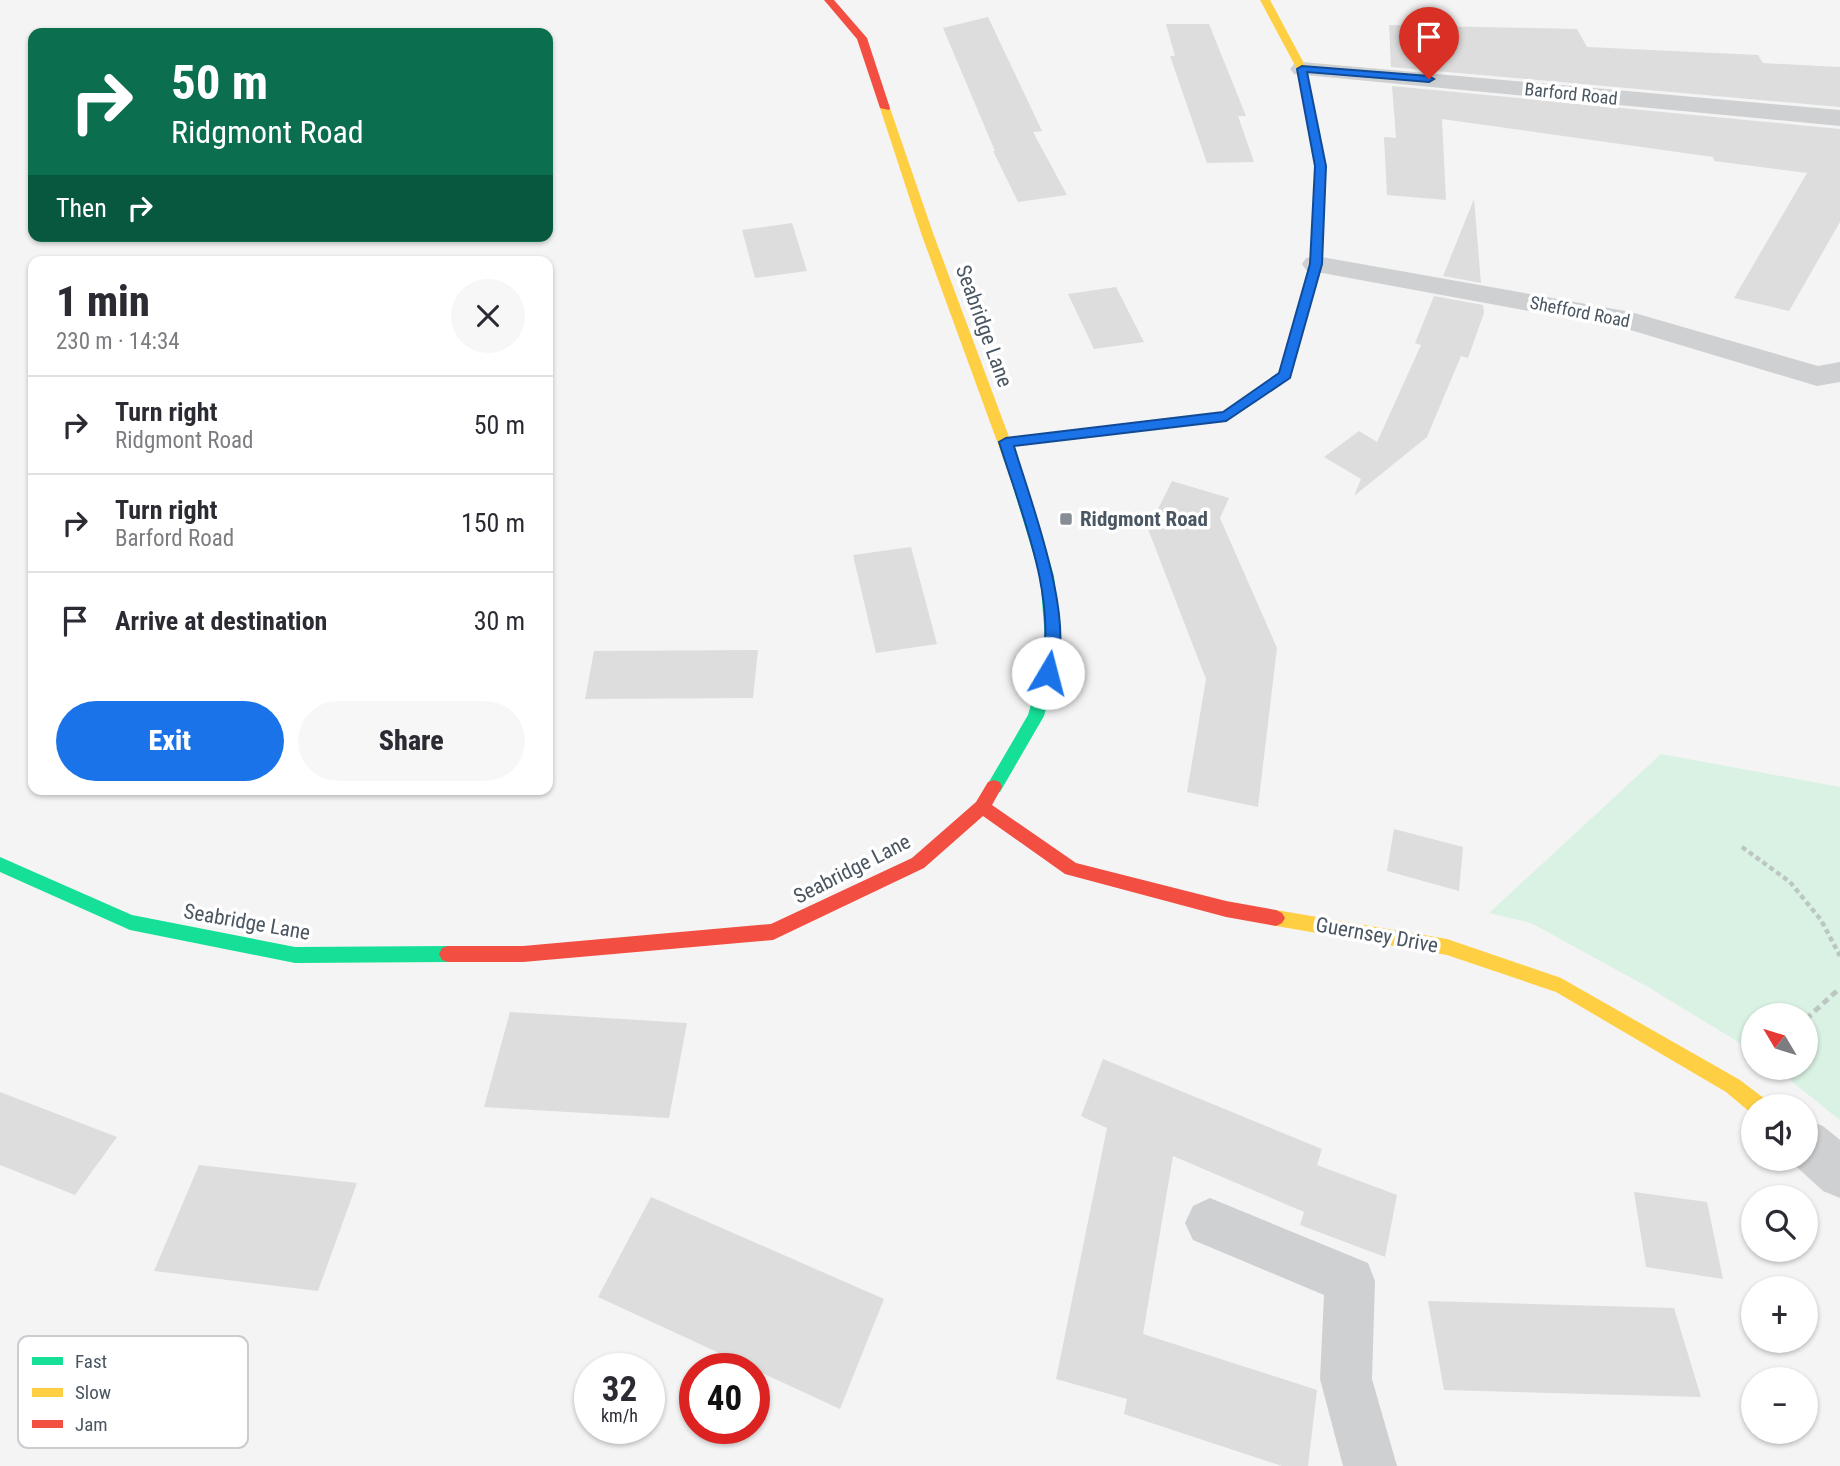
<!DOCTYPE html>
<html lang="en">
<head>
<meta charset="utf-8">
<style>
  :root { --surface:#fff; --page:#f7f7f7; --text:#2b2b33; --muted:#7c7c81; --line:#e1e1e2; --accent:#1a73e8 }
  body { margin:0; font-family:"Roboto Condensed",sans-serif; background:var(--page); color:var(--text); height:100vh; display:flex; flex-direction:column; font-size:26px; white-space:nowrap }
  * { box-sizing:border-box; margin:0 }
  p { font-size:23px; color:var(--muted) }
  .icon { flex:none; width:38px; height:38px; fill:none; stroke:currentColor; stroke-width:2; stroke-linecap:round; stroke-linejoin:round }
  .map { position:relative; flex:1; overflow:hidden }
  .sheet { position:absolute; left:28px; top:256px; width:525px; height:539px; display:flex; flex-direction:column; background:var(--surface); border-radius:14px; box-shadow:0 2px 5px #0004 }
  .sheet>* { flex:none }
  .banner { position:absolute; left:28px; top:28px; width:525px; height:214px; border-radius:14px; box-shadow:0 2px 5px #0004; background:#0b6e4f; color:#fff; overflow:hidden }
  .needle { width:46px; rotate:308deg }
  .fabs { position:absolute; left:1741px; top:1003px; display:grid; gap:14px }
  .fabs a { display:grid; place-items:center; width:77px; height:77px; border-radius:50%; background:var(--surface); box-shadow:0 2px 5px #0004; font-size:35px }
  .speed { position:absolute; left:574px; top:1353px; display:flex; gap:14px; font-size:35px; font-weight:700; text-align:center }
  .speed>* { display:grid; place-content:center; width:91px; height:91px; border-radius:50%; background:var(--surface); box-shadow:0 2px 5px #0004; line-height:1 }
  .speed small { font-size:18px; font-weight:400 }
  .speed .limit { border:10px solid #d22; background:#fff; color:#111 }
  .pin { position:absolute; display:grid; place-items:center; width:60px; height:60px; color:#fff; margin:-72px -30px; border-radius:50% 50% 50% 0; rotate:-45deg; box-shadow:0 0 7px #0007 }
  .pin .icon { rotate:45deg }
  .me { position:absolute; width:77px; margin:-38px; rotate:8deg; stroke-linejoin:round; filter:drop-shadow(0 0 5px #0008) }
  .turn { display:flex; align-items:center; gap:24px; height:147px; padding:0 28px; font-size:32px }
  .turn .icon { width:91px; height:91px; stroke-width:2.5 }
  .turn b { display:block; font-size:49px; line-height:60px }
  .then { display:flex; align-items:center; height:66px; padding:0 28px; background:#0003; gap:14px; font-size:26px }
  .round { display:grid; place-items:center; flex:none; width:74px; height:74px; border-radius:37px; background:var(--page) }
  .overview { display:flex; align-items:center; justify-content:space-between; height:119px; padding:0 28px }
  h1 { font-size:42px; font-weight:800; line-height:52px }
  .primary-button { display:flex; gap:14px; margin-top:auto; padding:14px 28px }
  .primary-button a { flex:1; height:80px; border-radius:42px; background:var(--accent); color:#fff; font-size:28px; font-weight:800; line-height:80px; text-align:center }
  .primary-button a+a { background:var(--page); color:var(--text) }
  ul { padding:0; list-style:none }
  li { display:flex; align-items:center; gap:21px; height:98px; padding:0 28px; border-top:2px solid var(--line) }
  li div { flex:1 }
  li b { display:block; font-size:26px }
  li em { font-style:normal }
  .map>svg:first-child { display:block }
</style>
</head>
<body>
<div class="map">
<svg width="1840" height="1466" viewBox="0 0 1840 1466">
  <rect width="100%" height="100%" fill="#f4f4f4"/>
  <path fill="#d9f2e3" d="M1661,754L1840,787V1120L1775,1068H1806V1015H1754L1753,1051L1648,987L1531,923L1489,913Z"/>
  <path fill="#ddddde" d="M988,17L1042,131L1033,132L1067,195L1018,202L993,151H995L943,28Z
    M1166,24H1209L1246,116H1238L1254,162L1207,163L1170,56H1175Z
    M1389,25L1577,29L1587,47L1758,55L1763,63L1840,67V107L1391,67Z
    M1392,86L1840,129V222L1789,311L1734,298L1807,173L1714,161L1713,157L1442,119L1446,200L1387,195L1384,137L1396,138Z
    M1474,199L1481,283L1443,276Z
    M792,223L807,271L755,278L742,230Z
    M1116,287L1144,342L1094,349L1068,294Z
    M1434,296L1483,305L1484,313L1468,358L1461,356L1427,437L1354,496L1361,479L1324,457L1359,431L1377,442L1421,345L1415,343Z
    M1172,481L1229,498L1220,518L1277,648L1258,807L1187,792L1206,679L1148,529Z
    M911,547L937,644L876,653L853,555Z
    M758,650L753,698L585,699L594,651Z
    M1394,829L1463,847L1459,891L1387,871Z
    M510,1012L687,1023L669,1118L484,1107Z
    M1103,1059L1322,1149L1317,1165L1397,1195L1385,1257L1300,1225L1304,1212L1173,1156L1143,1334L1317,1390L1308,1466H1282L1124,1414L1127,1399L1056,1379L1107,1128L1081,1116Z
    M0,1092L117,1137L75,1195L0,1165Z
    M199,1165L357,1183L318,1291L154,1271Z
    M1634,1192L1707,1202L1723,1279L1646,1267Z
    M651,1197L884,1299L840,1409L598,1297Z
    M1428,1301L1674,1308L1701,1397L1444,1390Z"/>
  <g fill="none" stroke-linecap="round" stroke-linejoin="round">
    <path stroke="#bcc7c4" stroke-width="4.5" stroke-dasharray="5 3.5" stroke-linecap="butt" d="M1742,847L1790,882L1821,920L1840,956"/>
    <path stroke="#bcc7c4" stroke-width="5" stroke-dasharray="7 4.5" stroke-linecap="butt" d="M1806,1019L1840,988"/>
    <path fill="#ced0d2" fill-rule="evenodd" d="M1302,62L1840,110V126L1294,74L1290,69L1294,64Z
      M1316,256L1631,312L1818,366L1840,362V382L1817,386L1627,329L1306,270L1302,264L1306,258Z
      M1806,1120L1823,1126L1840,1140V1198L1823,1191L1789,1160L1806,1158Z
      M1210,1198L1368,1263L1375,1281L1372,1379L1397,1466H1343L1320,1379L1324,1295L1193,1240L1185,1223L1193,1206Z"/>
    <path fill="#16e098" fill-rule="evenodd" d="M1320,160L1325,163L1322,264L1289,378L1226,420L1001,445L999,442L1006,438L1223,412L1279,373L1310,264L1315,163Z
      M1017,472L1024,477L1054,576L1062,651L1044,716L1000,792H988L986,787L1028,715L1046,651L1040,576L1010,477Z
      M0,857L132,915L295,947L448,946L454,948L457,954L454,960L448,962L295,963L130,930L0,872Z"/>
    <path fill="#ffcf43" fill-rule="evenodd" d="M1260,0H1270L1307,69L1324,165L1315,163L1297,69Z
      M881,106L890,108L933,233L1024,477L1022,480H1012L1010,477L921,233L880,108Z
      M1276,910L1447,939L1561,978L1740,1080L1765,1099L1768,1106H1754V1113H1751L1726,1092L1556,992L1447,955L1276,926L1270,923L1267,918L1270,913Z"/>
    <path fill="#f24e42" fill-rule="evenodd" d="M824,0H834L867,38L890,108L889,110L880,108L857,39Z
      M994,780L1000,782L1002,787L992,805L1076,863L1226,901L1276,910L1282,913L1285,918L1282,923L1276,926L1226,917L1065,874L983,816L924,868L773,940L523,962H448L442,960L439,954L442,948L448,946H523L771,924L912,858L976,802L988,782Z"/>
  </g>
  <path fill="#1a73e8" stroke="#114b97" stroke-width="2" d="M1302,66L1429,76L1434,79L1429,82L1307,72L1326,166L1322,264L1290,378L1226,421L1014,446C1030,500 1079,626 1053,677H1042L1040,673C1060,602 1020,510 999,442L1006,438L1223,412L1279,373L1310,264L1315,166L1297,69Z"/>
  <rect fill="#868d94" stroke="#fff" stroke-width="2.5" x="1059" y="512" width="14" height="14" rx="3.5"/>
  <g text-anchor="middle" stroke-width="7" stroke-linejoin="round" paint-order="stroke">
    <g font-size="18" fill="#4a5661" stroke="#fff">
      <text transform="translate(1571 94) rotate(6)" y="6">Barford Road</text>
      <text transform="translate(1580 312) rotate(11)" y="6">Shefford Road</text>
    </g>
    <g font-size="21" fill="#4a5661" stroke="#fff">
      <text transform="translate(984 326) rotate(70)" y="7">Seabridge Lane</text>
      <text transform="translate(852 869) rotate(-27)" y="7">Seabridge Lane</text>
      <text transform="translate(247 922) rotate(10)" y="7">Seabridge Lane</text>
      <text transform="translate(1377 935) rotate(10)" y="7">Guernsey Drive</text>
    </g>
    <g font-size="21" font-weight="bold" fill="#4a5661" stroke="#fff" text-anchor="start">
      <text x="1080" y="526">Ridgmont Road</text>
    </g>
  </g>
  <rect x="18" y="1336" width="230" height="112" rx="10" fill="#fff" stroke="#c9ccd0" stroke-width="2"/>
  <rect x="32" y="1357" width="31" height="8" fill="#16e098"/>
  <rect x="32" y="1388" width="31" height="9" fill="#ffcf43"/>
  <rect x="32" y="1420" width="31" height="8" fill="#f24e42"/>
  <g font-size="19" fill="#4a5661">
    <text x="75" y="1368">Fast</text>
    <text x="75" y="1399">Slow</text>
    <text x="75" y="1431">Jam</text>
  </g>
</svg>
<div class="fabs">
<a><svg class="needle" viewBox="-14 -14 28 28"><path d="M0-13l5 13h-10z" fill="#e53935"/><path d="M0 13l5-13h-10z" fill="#7c7c81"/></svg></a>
<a><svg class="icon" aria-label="sound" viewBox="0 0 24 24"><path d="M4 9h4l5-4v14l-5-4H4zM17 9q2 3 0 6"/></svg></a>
<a><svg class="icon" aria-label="search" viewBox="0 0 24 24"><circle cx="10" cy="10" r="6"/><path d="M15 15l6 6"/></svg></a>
<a>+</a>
<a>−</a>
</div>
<div class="speed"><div>32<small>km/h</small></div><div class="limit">40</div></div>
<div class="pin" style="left:1429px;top:79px;background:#d93025"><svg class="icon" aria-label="arrive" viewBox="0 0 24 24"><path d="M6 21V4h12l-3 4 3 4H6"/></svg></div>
<svg class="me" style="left:1048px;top:673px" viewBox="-20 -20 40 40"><circle r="19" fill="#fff"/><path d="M0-13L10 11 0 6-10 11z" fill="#1a73e8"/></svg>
<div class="banner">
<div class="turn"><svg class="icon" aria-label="right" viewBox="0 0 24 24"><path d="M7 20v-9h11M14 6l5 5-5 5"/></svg><div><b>50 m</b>Ridgmont Road</div></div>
<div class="then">Then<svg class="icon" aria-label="right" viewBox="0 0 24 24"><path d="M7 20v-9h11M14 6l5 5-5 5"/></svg></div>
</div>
<section class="sheet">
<div class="overview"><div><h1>1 min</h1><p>230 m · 14:34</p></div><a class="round"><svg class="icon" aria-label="close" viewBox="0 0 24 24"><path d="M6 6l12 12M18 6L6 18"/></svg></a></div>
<ul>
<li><svg class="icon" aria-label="right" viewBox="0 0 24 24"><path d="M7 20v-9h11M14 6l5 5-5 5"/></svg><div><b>Turn right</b><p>Ridgmont Road</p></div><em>50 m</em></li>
<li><svg class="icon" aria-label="right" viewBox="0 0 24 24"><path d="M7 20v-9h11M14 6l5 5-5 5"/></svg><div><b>Turn right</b><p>Barford Road</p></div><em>150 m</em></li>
<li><svg class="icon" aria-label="arrive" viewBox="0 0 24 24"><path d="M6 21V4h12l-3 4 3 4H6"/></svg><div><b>Arrive at destination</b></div><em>30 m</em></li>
</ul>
<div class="primary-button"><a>Exit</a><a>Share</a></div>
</section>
</div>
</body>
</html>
